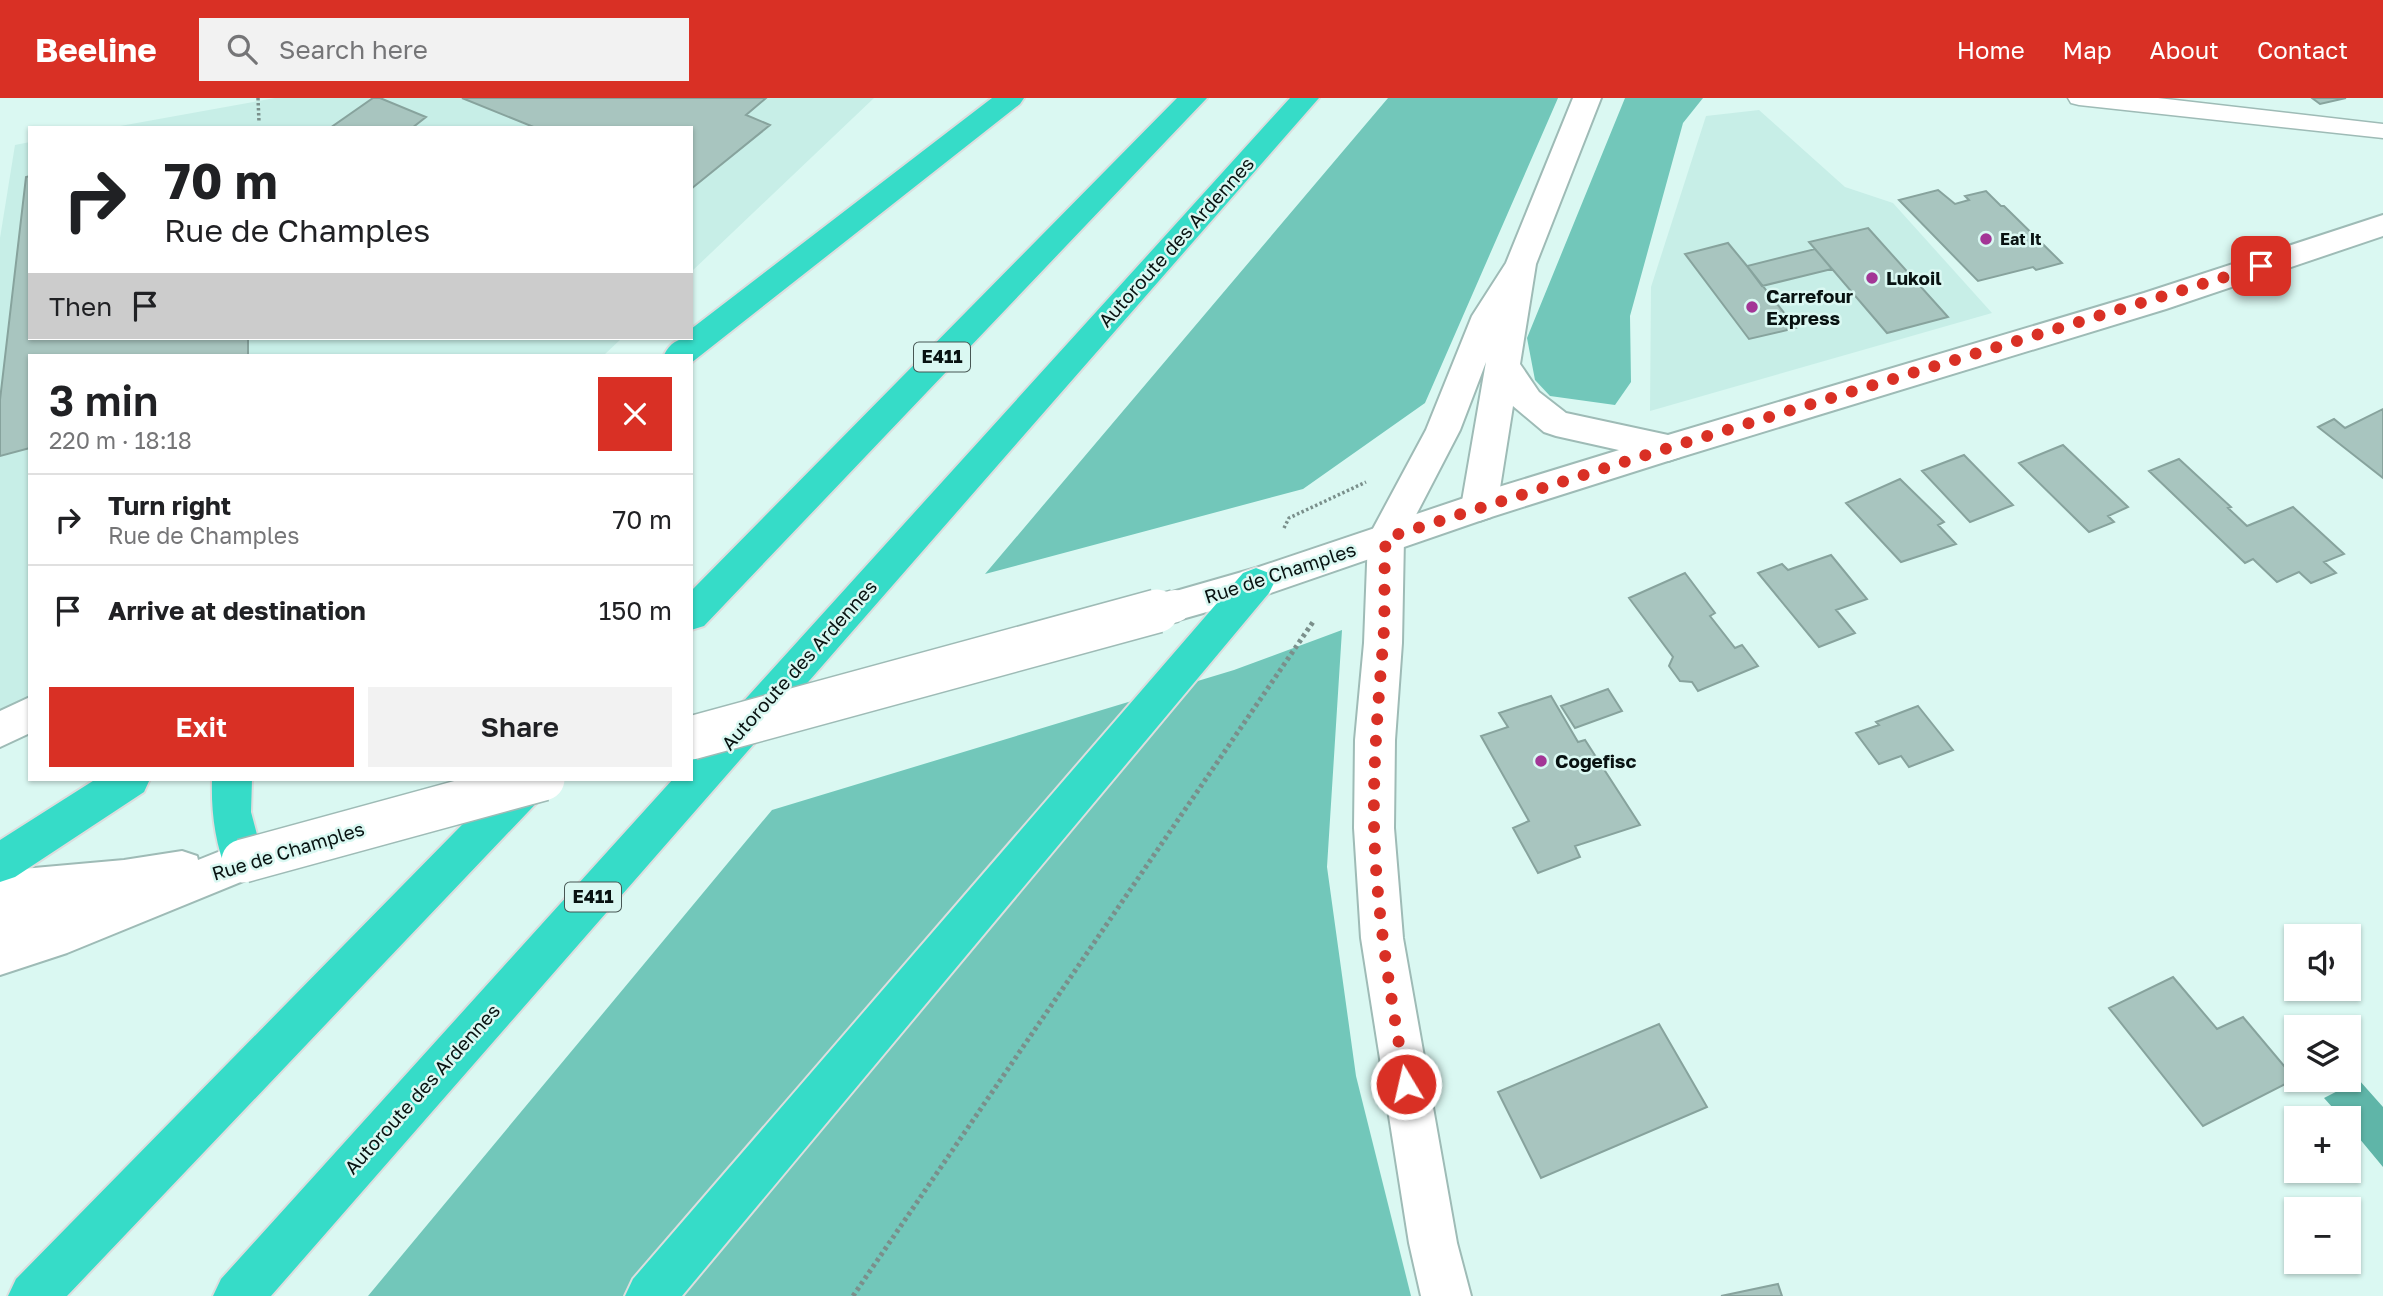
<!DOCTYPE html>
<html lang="en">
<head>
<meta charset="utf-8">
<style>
  :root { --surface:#fff; --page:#f2f2f2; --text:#202124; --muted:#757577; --line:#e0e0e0; --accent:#d93025 }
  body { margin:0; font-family:"Golos Text",sans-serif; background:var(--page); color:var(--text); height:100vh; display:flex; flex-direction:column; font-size:26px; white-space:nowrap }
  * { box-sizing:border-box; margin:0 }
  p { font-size:23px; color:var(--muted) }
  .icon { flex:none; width:38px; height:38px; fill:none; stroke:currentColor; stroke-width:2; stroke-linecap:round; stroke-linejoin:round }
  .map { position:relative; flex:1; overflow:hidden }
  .details { position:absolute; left:28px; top:256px; width:665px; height:427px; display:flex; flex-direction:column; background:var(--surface); border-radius:0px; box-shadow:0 2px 5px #0004 }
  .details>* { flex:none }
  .hud { position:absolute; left:28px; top:28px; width:665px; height:214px; border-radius:0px; box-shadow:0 2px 5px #0004; background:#fff; color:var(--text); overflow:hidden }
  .fabs { position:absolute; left:2284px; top:826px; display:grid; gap:14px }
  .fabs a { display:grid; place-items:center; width:77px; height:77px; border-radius:0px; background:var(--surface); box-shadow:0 2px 5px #0004; font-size:35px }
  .pin { position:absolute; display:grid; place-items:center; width:60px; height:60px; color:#fff; margin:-30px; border-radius:14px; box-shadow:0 4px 10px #0006 }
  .me { position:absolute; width:77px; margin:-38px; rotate:351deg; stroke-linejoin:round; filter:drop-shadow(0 0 5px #0008) }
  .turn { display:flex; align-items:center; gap:24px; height:147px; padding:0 21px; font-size:32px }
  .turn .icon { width:91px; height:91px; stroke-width:2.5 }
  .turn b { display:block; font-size:49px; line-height:60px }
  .then { display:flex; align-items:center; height:66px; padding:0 21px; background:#0003; gap:14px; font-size:26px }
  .round { display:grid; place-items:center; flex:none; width:74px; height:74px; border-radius:0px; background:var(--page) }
  .headline { display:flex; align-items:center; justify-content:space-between; height:119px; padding:0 21px }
  h1 { font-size:42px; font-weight:600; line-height:52px }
  .action { display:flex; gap:14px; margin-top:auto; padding:14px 21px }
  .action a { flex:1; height:80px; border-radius:0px; background:var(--accent); color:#fff; font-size:28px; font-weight:600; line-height:80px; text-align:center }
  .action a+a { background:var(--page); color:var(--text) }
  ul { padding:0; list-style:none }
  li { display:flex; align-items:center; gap:21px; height:91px; padding:0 21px; border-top:2px solid var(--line) }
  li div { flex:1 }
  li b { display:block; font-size:26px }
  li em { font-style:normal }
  header { display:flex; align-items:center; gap:42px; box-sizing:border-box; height:98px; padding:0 35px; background:var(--accent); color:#fff }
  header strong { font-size:33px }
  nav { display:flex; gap:38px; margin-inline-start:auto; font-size:24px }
  .search { width:490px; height:63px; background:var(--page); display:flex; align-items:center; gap:18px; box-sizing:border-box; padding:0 24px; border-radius:0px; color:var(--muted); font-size:26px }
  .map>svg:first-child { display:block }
</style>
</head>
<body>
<header>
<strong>Beeline</strong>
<div class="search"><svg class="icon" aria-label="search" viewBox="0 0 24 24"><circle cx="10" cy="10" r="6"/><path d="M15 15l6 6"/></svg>Search here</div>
<nav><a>Home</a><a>Map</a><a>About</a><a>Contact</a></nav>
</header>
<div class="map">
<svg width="2383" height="1198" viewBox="0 0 2383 1198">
  <rect width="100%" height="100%" fill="#daf8f2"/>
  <path fill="#c7eee7" d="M275,0H874L691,174V30H109Z
    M1759,12L1845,89L1893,105L1992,215L1650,313L1651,189L1706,18Z
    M30,44V240H622L604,257H30V606L0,619V140L15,47Z"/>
  <path fill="#72c7ba" d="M1388,0H1558L1425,305L1303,391L985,476Z
    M1625,0H1703L1683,25L1630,218L1631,284L1615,307L1550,298L1535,282L1527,240Z
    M1342,532L1327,769L1356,978L1411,1198H368L772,712L1234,572Z"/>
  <path fill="#5fb5a8" d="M2359,982L2383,1009V1069L2349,1028L2348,1020H2342L2324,1000Z"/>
  <path fill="#a8c5bf" stroke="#87a39d" stroke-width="2" d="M373,0H380L426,19L412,30H330Z
    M462,0H766L746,17L770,27L691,91V30H536Z
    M2312,0H2346L2320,6Z
    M30,78V240H248V257H30V350L0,358V302L26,79Z
    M1938,92L1955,106L1969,102L1965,98L1986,93L2001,108H2004L2062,165L2036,172L2033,169L1978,183L1899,102Z
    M1868,130L1948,219L1887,235L1809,144Z
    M1728,145L1747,168L1796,230L1749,241L1685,156Z
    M1815,151L1832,171L1762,188L1747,168Z
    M2383,311V380L2318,329L2334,321L2345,330Z
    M2063,347L2128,409L2108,418L2114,424L2089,434L2019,365Z
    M1964,357L2013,407L1970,424L1922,373Z
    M2179,361L2231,409L2228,410L2247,428L2293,409L2344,456L2324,464L2336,475L2311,485L2299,474L2277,484L2253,461L2245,465L2149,373Z
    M1900,381L1944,424L1938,427L1956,446L1901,464L1846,405Z
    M1831,457L1867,501L1836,512L1855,535L1819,549L1758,475L1782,466L1788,472Z
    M1685,475L1715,515L1710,518L1735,550L1742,547L1758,568L1698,593L1692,584L1680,583L1669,568L1673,559L1629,500Z
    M1608,591L1622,613L1575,630L1561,608Z
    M1551,598L1578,644L1585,642L1640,727L1575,748L1580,759L1538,775L1513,730L1529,723L1481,638L1508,629L1499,615Z
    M1918,608L1953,652L1909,669L1901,658L1879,666L1856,635L1879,627L1876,624Z
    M2173,879L2217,931L2243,919L2295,981L2203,1028L2109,910Z
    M1659,926L1707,1009L1541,1080L1498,994Z
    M1778,1186L1782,1198H1721Z"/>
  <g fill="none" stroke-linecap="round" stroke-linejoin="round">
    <defs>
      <path id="lane" d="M2068,0H2158L2383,26V40L2079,7L2071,5Z"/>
      <path id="street" d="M1573,0H1601L1536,166L1520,266L1539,294L1566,315L1668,337L1680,341L1685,350L1680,359L1668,363L1556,338L1544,334L1513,308L1497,409L1491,419L1479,423L1467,419L1461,409L1486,264L1460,332L1404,440L1402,545L1395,642L1394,730L1403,840L1457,1145L1471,1198H1421L1409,1145L1361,840L1354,730L1355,642L1364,545L1368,440L1426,332L1472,218L1506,165Z
        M30,599V635L0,649V613Z"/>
      <path id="secondary" d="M2383,117V138L2166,211L1671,362L1488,420L1256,500L1175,523L1162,519L1157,508L1162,497L1256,470L1479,395L1668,337L2144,195Z
        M243,744L258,749L264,763L258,777L67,855L0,877V773L124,762L182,753L197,758L198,762Z"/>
      <path id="highway" d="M992,0H1024L1020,6L691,265V257H664C670,245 678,240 691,240V231Z
        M1177,0H1207L704,528L691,532V493Z
        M1290,0H1319L271,1198H213L221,1181L673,681H691V661Z
        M1256,470L1269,475L1274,485L1269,495L682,1198H625L633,1181L1243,475Z
        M96,681H150L144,694L15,779L0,784V742Z
        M212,681H252L251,714L264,763L258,777L243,782L228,777C215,746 211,714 212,681Z
        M507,681H553L547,694L67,1198H8L16,1181Z"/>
    </defs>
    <use href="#lane" stroke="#9ebbb6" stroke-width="3"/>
    <use href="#street" stroke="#9ebbb6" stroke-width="4"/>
    <use href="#secondary" stroke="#9ebbb6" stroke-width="4"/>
    <use href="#highway" stroke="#dcdede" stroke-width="4"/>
    <path stroke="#7a8f8b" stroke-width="3.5" stroke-dasharray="2.5 2.5" stroke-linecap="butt" d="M258,0L259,24
      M1284,430L1289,420L1366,384"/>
    <path stroke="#7a8f8b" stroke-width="5" stroke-dasharray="3.5 3.5" stroke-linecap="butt" d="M853,1198L1313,524"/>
    <use href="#lane" fill="#fff" fill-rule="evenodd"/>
    <use href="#street" fill="#fff" fill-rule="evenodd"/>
    <use href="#secondary" fill="#fff" fill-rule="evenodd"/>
    <use href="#highway" fill="#36dcc8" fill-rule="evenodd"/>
    <defs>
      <path id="secondary-bridge-far1" d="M1150,515L1175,508"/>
      <path id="secondary-bridge" d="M691,640L1157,513
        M243,763L543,681"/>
    </defs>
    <use href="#secondary-bridge-far1" stroke="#9ebbb6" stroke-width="35" stroke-linecap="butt"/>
    <use href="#secondary-bridge" stroke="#9ebbb6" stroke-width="46" stroke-linecap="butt"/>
    <use href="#secondary-bridge-far1" stroke="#fff" stroke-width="32"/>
    <use href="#secondary-bridge" stroke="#fff" stroke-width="43"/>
  </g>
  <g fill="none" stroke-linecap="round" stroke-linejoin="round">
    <path stroke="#d93025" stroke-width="12" stroke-dasharray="0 21.6" d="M1406,986C1391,901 1376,814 1374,727C1373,666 1378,607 1383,546C1386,511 1383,475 1386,440L1668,350L2261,168"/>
  </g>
  <g fill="#a33696" stroke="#daf8f2" stroke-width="2.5">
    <circle cx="1986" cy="141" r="7"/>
    <circle cx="1872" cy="180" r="7"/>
    <circle cx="1752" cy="209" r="7"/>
    <circle cx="1541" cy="663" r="7"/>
  </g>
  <g text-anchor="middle" stroke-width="5" stroke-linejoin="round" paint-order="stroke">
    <g font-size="16" font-weight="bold" fill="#081211" stroke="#daf8f2" text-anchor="start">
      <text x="2000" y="147">Eat It</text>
    </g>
    <g fill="#daf8f2" stroke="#475754" stroke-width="2">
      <rect x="914" y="244.5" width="56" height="29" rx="5"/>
      <rect x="565" y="784.5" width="56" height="29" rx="5"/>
    </g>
    <g font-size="18" font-weight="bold" fill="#081211">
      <text x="942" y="265">E411</text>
      <text x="593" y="805">E411</text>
    </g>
    <g font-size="19" fill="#081211" stroke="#daf8f2">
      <text transform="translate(1176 144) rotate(-48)" y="7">Autoroute des Ardennes</text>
      <text transform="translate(1280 475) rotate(-18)" y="7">Rue de Champles</text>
      <text transform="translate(799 567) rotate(-48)" y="7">Autoroute des Ardennes</text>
      <text transform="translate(288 753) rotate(-17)" y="7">Rue de Champles</text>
      <text transform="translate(422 991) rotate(-48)" y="7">Autoroute des Ardennes</text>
    </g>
    <g font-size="19" font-weight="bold" fill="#081211" stroke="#daf8f2" text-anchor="start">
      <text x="1886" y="187">Lukoil</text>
      <text x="1766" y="205">Carrefour<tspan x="1766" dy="22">Express</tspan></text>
      <text x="1555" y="670">Cogefisc</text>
    </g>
  </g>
</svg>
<div class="fabs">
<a><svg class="icon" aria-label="sound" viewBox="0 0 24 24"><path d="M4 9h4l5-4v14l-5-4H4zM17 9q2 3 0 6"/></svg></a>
<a><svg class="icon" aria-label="layers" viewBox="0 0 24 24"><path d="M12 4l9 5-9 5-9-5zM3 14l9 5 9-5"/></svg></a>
<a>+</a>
<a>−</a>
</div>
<div class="pin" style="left:2261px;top:168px;background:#d93025"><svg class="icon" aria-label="arrive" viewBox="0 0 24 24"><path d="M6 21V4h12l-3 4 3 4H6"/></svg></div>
<svg class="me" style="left:1406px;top:986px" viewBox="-20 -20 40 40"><circle r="17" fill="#d93025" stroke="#fff" stroke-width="3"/><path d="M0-11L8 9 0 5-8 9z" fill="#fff"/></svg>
<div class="hud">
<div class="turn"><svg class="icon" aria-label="right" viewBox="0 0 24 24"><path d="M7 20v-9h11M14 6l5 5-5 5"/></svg><div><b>70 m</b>Rue de Champles</div></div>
<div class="then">Then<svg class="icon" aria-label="arrive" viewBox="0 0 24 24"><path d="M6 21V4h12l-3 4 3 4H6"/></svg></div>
</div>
<section class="details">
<div class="headline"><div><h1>3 min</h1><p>220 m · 18:18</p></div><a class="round" style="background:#d93025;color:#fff"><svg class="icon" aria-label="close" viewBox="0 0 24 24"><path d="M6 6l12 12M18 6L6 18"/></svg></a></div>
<ul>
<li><svg class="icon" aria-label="right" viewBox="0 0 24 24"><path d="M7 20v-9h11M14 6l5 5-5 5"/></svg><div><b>Turn right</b><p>Rue de Champles</p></div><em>70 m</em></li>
<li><svg class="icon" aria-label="arrive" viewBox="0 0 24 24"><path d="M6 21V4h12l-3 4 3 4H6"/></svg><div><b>Arrive at destination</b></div><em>150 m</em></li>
</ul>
<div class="action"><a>Exit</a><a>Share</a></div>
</section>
</div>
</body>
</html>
